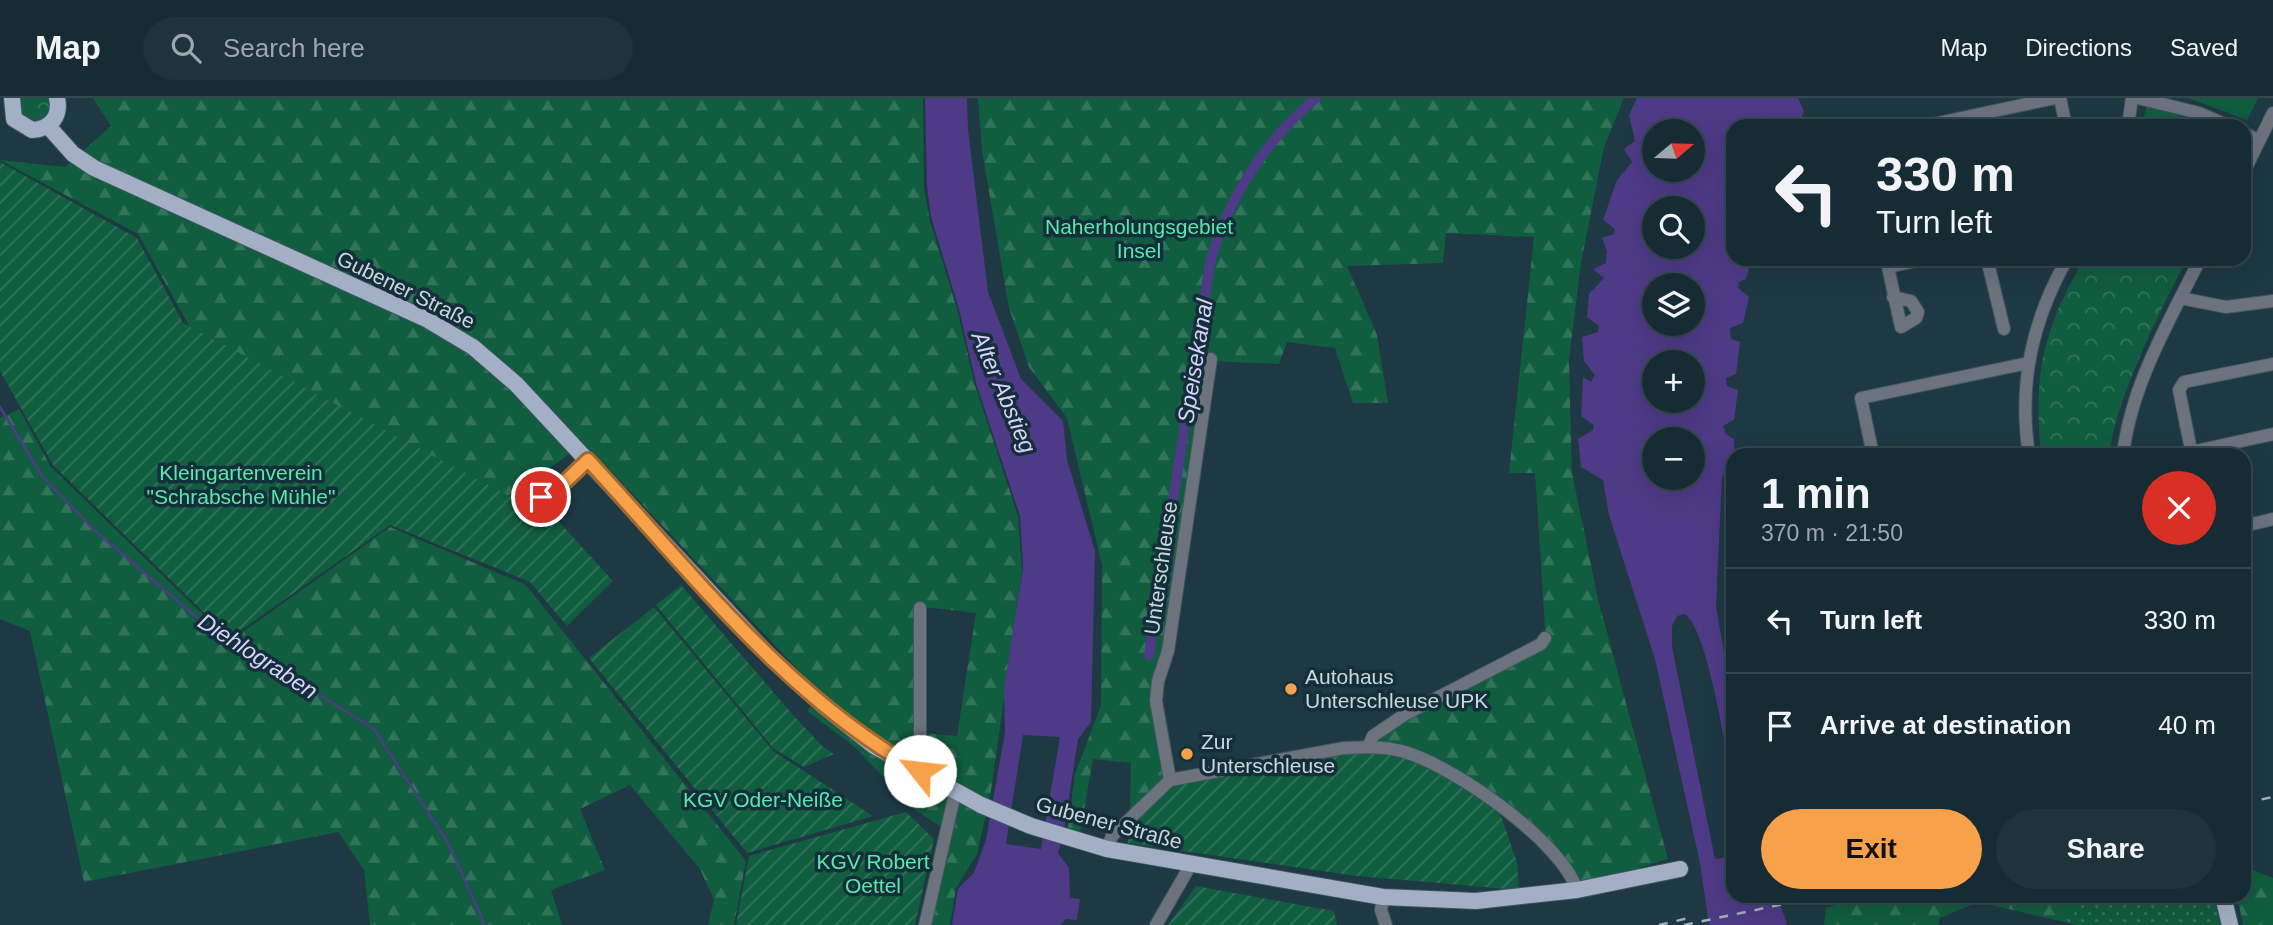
<!DOCTYPE html>
<html lang="en">
<head>
<meta charset="utf-8">
<style>
  :root { --surface:#162b33; --page:#1f333b; --text:#f1f3f6; --muted:#9ea7ac; --line:#35474e; --accent:#f7a14a }
  body { margin:0; font-family:Arial,sans-serif; background:var(--page); color:var(--text); height:100vh; display:flex; flex-direction:column; font-size:26px; white-space:nowrap }
  * { box-sizing:border-box; margin:0 }
  p { font-size:23px; color:var(--muted) }
  .icon { flex:none; width:38px; height:38px; fill:none; stroke:currentColor; stroke-width:2; stroke-linecap:round; stroke-linejoin:round }
  .map { position:relative; flex:1; overflow:hidden }
  .details { position:absolute; left:1726px; top:350px; width:525px; height:455px; display:flex; flex-direction:column; background:var(--surface); border-radius:21px; box-shadow:0 7px 28px #0002,0 0 0 2px var(--line) }
  .details>* { flex:none }
  .guide { position:absolute; left:1726px; top:21px; width:525px; height:147px; border-radius:21px; box-shadow:0 7px 28px #0002,0 0 0 2px var(--line); background:#162b33; color:var(--text); overflow:hidden }
  .needle { width:46px; rotate:71deg }
  .tools { position:absolute; left:1642px; top:21px; display:grid; gap:14px }
  .tools a { display:grid; place-items:center; width:63px; height:63px; border-radius:50%; background:var(--surface); box-shadow:0 7px 28px #0002,0 0 0 2px var(--line); font-size:35px }
  .pin { position:absolute; display:grid; place-items:center; width:60px; height:60px; color:#fff; margin:-30px; border:4px solid #fff; border-radius:50%; box-shadow:0 2px 7px #0007 }
  .me { position:absolute; width:77px; margin:-38px; rotate:299deg; stroke-linejoin:round; filter:drop-shadow(0 0 5px #0008) }
  .turn { display:flex; align-items:center; gap:24px; height:147px; padding:0 35px; font-size:32px }
  .turn .icon { width:91px; height:91px; stroke-width:2.5 }
  .turn b { display:block; font-size:49px; line-height:60px }
  .round { display:grid; place-items:center; flex:none; width:74px; height:74px; border-radius:37px; background:var(--page) }
  .summary { display:flex; align-items:center; justify-content:space-between; height:119px; padding:0 35px }
  h1 { font-size:42px; font-weight:800; line-height:52px }
  .primary-button { display:flex; gap:14px; margin-top:auto; padding:14px 35px }
  .primary-button a { flex:1; height:80px; border-radius:42px; background:var(--accent); color:#111; font-size:28px; font-weight:800; line-height:80px; text-align:center }
  .primary-button a+a { background:var(--page); color:var(--text) }
  ul { padding:0; list-style:none }
  li { display:flex; align-items:center; gap:21px; height:105px; padding:0 35px; border-top:2px solid var(--line) }
  li div { flex:1 }
  li b { display:block; font-size:26px }
  li em { font-style:normal }
  header { display:flex; align-items:center; gap:42px; box-sizing:border-box; height:98px; padding:0 35px; background:var(--surface); border-bottom:2px solid var(--line) }
  header strong { font-size:33px }
  nav { display:flex; gap:38px; margin-inline-start:auto; font-size:24px }
  .search { width:490px; height:63px; background:var(--page); display:flex; align-items:center; gap:18px; box-sizing:border-box; padding:0 24px; border-radius:38px; color:var(--muted); font-size:26px }
  .map>svg:first-child { display:block }
</style>
</head>
<body>
<header>
<strong>Map</strong>
<div class="search"><svg class="icon" aria-label="search" viewBox="0 0 24 24"><circle cx="10" cy="10" r="6"/><path d="M15 15l6 6"/></svg>Search here</div>
<nav><a>Map</a><a>Directions</a><a>Saved</a></nav>
</header>
<div class="map">
<svg width="2273" height="827" viewBox="0 0 2273 827">
  <defs>
    <pattern id="grass-dots" width="8" height="8" patternUnits="userSpaceOnUse" patternTransform="scale(1.75)"><rect width="8" height="8" fill="#115d3f"/><path d="M2 2h.1M6 6h.1" fill="none" stroke="#32745a" stroke-width="1.8" stroke-linecap="round"/></pattern>
    <pattern id="forest-firs" width="22" height="20" patternUnits="userSpaceOnUse" patternTransform="scale(1.75)"><rect width="22" height="20" fill="#115d3f"/><path d="M5 1l3.5 6h-7zM16 11l3.5 6h-7z" fill="#32745a"/></pattern>
    <pattern id="park-crowns" width="20" height="18" patternUnits="userSpaceOnUse" patternTransform="scale(1.75)"><rect width="20" height="18" fill="#115d3f"/><path d="M2 6a3 3 0 1 1 6 0M12 15a3 3 0 1 1 6 0" fill="none" stroke="#32745a"/></pattern>
    <pattern id="garden-furrows" width="10" height="10" patternUnits="userSpaceOnUse" patternTransform="scale(1.75)"><rect width="10" height="10" fill="#115d3f"/><path d="M-1 1l2-2M0 10L10 0M9 11l2-2" fill="none" stroke="#32745a"/></pattern>
  </defs>
  <rect width="100%" height="100%" fill="#1e3944"/>
  <path fill="url(#grass-dots)" d="M2088,798H2214L2220,827H2077L2060,823L2081,799Z"/>
  <path fill="url(#forest-firs)" fill-rule="evenodd" d="M93,0H923L924,91L930,123L957,211L975,287L1018,418L1022,471L991,693L977,756L956,790L950,827H931L951,735L912,710L855,649L807,613L820,595L593,354L568,357L505,400L228,297L138,136L0,62L65,69L111,28ZM923,509L976,515L957,638L923,635Z
    M978,0H1624L1604,49L1581,165L1569,262L1572,375L1598,501L1668,761L1580,788L1524,723L1371,647L1375,639L1546,545L1535,375H1509L1534,139L1446,135L1443,165L1347,168L1377,237L1388,305H1353L1335,250L1287,244L1279,266L1210,263L1167,551L1156,582L1168,682L1130,718L1131,665L1093,661L1079,740L1067,737L1075,676L1101,608L1102,467L1067,320L1029,269L1009,210L982,53Z
    M19,311L51,369L230,543L390,429L526,487L746,763L734,827H708L714,802L700,771L630,687L580,711L605,772L551,792L562,827H370L364,772L338,734L84,784L30,533L0,521V320Z
    M2244,769L2273,780V827H2243L2237,798H2244Z
    M1863,798H2088L2081,800L2060,823L1978,804L1940,820L1938,827H1824L1826,810Z"/>
  <path fill="url(#park-crowns)" d="M18,0H51L53,10L41,26L21,22Z
    M2147,7L2210,28H2141Z
    M2084,161H2187C2160,213 2116,300 2109,357H2041C2033,276 2043,231 2084,161Z"/>
  <path fill="url(#garden-furrows)" d="M0,64L137,140L183,225L513,400L515,414L540,403L613,483L567,528L530,484L390,427L230,540L53,367L0,273Z
    M681,487L793,617L823,649L834,656L804,669L773,650L656,507Z
    M654,509L773,653L873,718L747,755L589,560Z
    M1387,653L1440,672L1500,715L1517,764L1519,792L1357,778L1128,745L1127,735L1171,686L1335,654Z
    M906,714L934,741L915,827H736L749,758Z
    M1196,788L1334,813L1337,827H1168Z"/>
  <path fill="#115d3f" d="M2188,0H2258L2247,22Z"/>
  <path fill="#4f3a87" fill-rule="evenodd" d="M925,0H967L968,32L988,194L1021,281L1063,323L1067,362L1095,453L1091,624L1078,641L1063,738L1058,755L1069,770L1070,800L1080,801L1077,822L1066,821L1060,827H952L958,791L974,775L986,742L1005,634L1004,590L1023,469L1020,418L976,285L959,211L931,119L927,88ZM1023,637L1060,639L1041,751L1006,746Z
    M1637,0H1798L1804,13L1798,28H1732V161H1752L1746,181L1739,184L1738,190L1749,199L1743,225L1730,230L1731,241L1740,244L1736,276L1726,280L1727,288L1738,292L1734,322L1723,328L1726,336L1734,341L1735,357H1732V368L1726,370L1722,379L1716,508L1732,602V683C1725,650 1708,533 1685,516L1677,518L1672,528V549L1715,761L1732,758V798H1778L1787,827H1709L1700,765L1655,561L1609,417L1603,382L1581,369L1578,341L1593,332L1594,327L1581,318L1583,279L1591,284L1595,277L1584,263L1582,239L1598,234L1599,228L1587,219L1589,196L1604,180L1593,171L1606,165L1607,153L1602,140L1614,136L1615,131L1603,122L1617,82L1632,64L1624,51L1635,43L1629,17ZM1654,33H1692V72H1654ZM1654,110H1692V149H1654ZM1654,187H1692V226H1654ZM1654,264H1692V303H1654ZM1654,341H1692V380H1654Z"/>
  <g fill="none" stroke-linecap="round" stroke-linejoin="round">
    <path stroke="#4f3a87" stroke-width="2.5" d="M0,309L42,378L93,431L207,528L373,630L448,745L485,827"/>
    <path stroke="#4f3a87" stroke-width="10" d="M1149,557L1210,165C1229,98 1263,45 1316,0"/>
    <defs>
      <path id="minor" d="M2060,0L2066,28
        M2138,0L2199,15L2229,28
        M1924,28L2055,0
        M2128,28L2132,0
        M2244,35L2259,43
        M2244,74L2273,15
        M1987,161L2004,231
        M1893,199L1911,203L1918,214L1916,220L1901,229L1888,169L1926,161
        M2180,200L2226,209L2273,203
        M2191,354L2273,336
        M1873,357L1861,300L2028,265
        M2029,357C2018,286 2032,223 2067,161
        M2123,357C2131,287 2169,224 2200,161
        M2192,357L2179,292L2184,284L2273,266
        M541,399L566,383L588,362
        M2244,428L2273,421
        M1368,649L1373,638L1404,617L1541,546L1545,540
        M920,673V510
        M1170,682L1344,650C1365,649 1388,648 1408,655C1457,671 1561,743 1577,792
        M1107,751L1112,738L1170,682L1156,603L1158,583L1168,553L1211,261
        M1383,799L1381,812L1386,827
        M925,827L955,695
        M1156,827L1190,768"/>
      <path id="major" d="M12,0L14,21L32,32C51,31 61,18 57,0
        M48,28L73,56L94,70L426,221L473,249L516,286L772,561L826,610L874,648L981,707L1031,728L1107,751L1383,799L1476,803L1577,792L1680,771
        M2223,798L2230,827"/>
    </defs>
    <use href="#minor" stroke="#3d5660" stroke-width="14"/>
    <use href="#major" stroke="#3d5660" stroke-width="18"/>
    <use href="#minor" stroke="#6c737d" stroke-width="12"/>
    <use href="#major" stroke="#a3afc4" stroke-width="16"/>
    <path stroke="#9fb1b9" stroke-width="2.5" stroke-dasharray="9 9" stroke-linecap="butt" d="M2244,705L2273,699
      M1659,827L1693,819
      M1684,827L1822,798"/>
  </g>
  <g fill="none" stroke-linecap="round" stroke-linejoin="round">
    <defs>
      <path id="route" d="M541,399L566,383L588,362C688,470 789,602 920,673"/>
    </defs>
    <use href="#route" stroke="#a16930" stroke-width="18"/>
    <use href="#route" stroke="#f7a14a" stroke-width="12"/>
  </g>
  <g fill="#f7a14a" stroke="#142f3a" stroke-width="2.5">
    <circle cx="1291" cy="591" r="7"/>
    <circle cx="1187" cy="656" r="7"/>
  </g>
  <g text-anchor="middle" stroke-width="7" stroke-linejoin="round" paint-order="stroke">
    <g font-size="21" fill="#58e9aa" stroke="#142f3a">
      <text x="1139" y="136">Naherholungsgebiet<tspan x="1139" dy="24">Insel</tspan></text>
      <text x="241" y="382">Kleingartenverein<tspan x="241" dy="24">"Schrabsche Mühle"</tspan></text>
      <text x="763" y="709">KGV Oder-Neiße</text>
      <text x="873" y="771">KGV Robert<tspan x="873" dy="24">Oettel</tspan></text>
    </g>
    <g font-size="21" fill="#c9d8df" stroke="#142f3a">
      <text transform="translate(406 192) rotate(26)" y="7">Gubener Straße</text>
      <text transform="translate(1161 470) rotate(-82)" y="7">Unterschleuse</text>
      <text transform="translate(1109 725) rotate(15)" y="7">Gubener Straße</text>
    </g>
    <g font-size="21" fill="#c9d8df" stroke="#142f3a" text-anchor="start">
      <text x="1305" y="586">Autohaus<tspan x="1305" dy="24">Unterschleuse UPK</tspan></text>
      <text x="1201" y="651">Zur<tspan x="1201" dy="24">Unterschleuse</tspan></text>
    </g>
    <g font-size="23" font-style="italic" fill="#d9d2ff" stroke="#142f3a">
      <text transform="translate(1195 263) rotate(-81)" y="8">Speisekanal</text>
      <text transform="translate(1004 294) rotate(67)" y="8">Alter Abstieg</text>
      <text transform="translate(258 558) rotate(33)" y="8">Diehlograben</text>
    </g>
  </g>
</svg>
<div class="tools">
<a><svg class="needle" viewBox="-14 -14 28 28"><path d="M0-13l5 13h-10z" fill="#e53935"/><path d="M0 13l5-13h-10z" fill="#9ea7ac"/></svg></a>
<a><svg class="icon" aria-label="search" viewBox="0 0 24 24"><circle cx="10" cy="10" r="6"/><path d="M15 15l6 6"/></svg></a>
<a><svg class="icon" aria-label="layers" viewBox="0 0 24 24"><path d="M12 4l9 5-9 5-9-5zM3 14l9 5 9-5"/></svg></a>
<a>+</a>
<a>−</a>
</div>
<div class="pin" style="left:541px;top:399px;background:#d93025"><svg class="icon" aria-label="arrive" viewBox="0 0 24 24"><path d="M6 21V4h12l-3 4 3 4H6"/></svg></div>
<svg class="me" style="left:920px;top:673px" viewBox="-20 -20 40 40"><circle r="19" fill="#fff"/><path d="M0-13L10 11 0 6-10 11z" fill="#f7a14a"/></svg>
<div class="guide">
<div class="turn"><svg class="icon" aria-label="left" viewBox="0 0 24 24"><path d="M17 20v-9H6M10 6l-5 5 5 5"/></svg><div><b>330 m</b>Turn left</div></div>
</div>
<section class="details">
<div class="summary"><div><h1>1 min</h1><p>370 m · 21:50</p></div><a class="round" style="background:#d93025;color:#fff"><svg class="icon" aria-label="close" viewBox="0 0 24 24"><path d="M6 6l12 12M18 6L6 18"/></svg></a></div>
<ul>
<li><svg class="icon" aria-label="left" viewBox="0 0 24 24"><path d="M17 20v-9H6M10 6l-5 5 5 5"/></svg><div><b>Turn left</b></div><em>330 m</em></li>
<li><svg class="icon" aria-label="arrive" viewBox="0 0 24 24"><path d="M6 21V4h12l-3 4 3 4H6"/></svg><div><b>Arrive at destination</b></div><em>40 m</em></li>
</ul>
<div class="primary-button"><a>Exit</a><a>Share</a></div>
</section>
</div>
</body>
</html>
